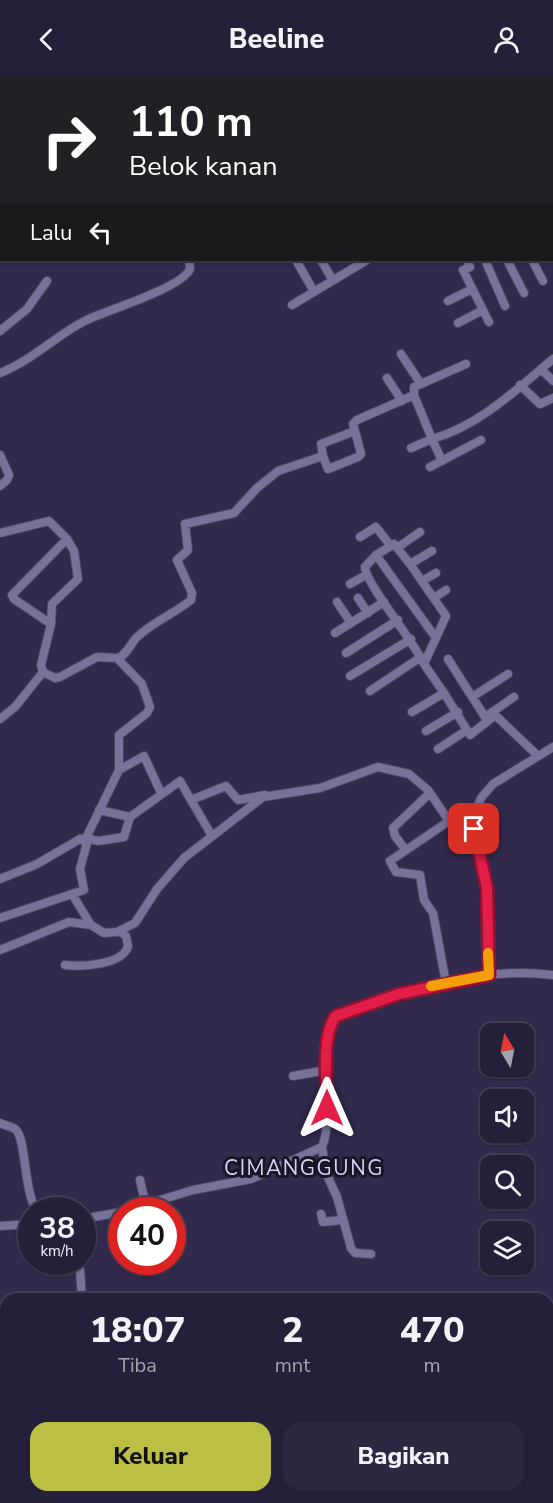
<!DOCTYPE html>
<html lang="id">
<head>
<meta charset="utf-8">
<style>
  :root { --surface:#25203a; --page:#2d2842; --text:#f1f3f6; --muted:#a3a3af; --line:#423e54; --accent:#bbc044 }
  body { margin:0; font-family:"Nunito Sans",sans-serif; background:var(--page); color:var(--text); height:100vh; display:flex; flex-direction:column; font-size:22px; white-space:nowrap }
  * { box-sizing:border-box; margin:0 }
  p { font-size:20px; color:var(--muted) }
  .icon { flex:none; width:33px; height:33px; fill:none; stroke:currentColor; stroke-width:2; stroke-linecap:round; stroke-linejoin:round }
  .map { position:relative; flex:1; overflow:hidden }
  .drawer { position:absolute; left:0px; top:1215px; width:554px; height:210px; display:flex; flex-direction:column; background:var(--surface); border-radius:18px 18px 0 0; box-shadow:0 2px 4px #0004,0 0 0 2px var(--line) }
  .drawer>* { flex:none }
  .guide { position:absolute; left:0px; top:0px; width:554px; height:183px; box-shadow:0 2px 4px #0004,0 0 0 2px var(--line); background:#202124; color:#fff; overflow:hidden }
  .needle { width:39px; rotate:350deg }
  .tools { position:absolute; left:480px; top:945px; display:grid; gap:12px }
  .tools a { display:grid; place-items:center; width:54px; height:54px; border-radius:12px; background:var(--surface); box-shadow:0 2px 4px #0004,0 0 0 2px var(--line); font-size:30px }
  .speed { position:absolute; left:18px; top:1119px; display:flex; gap:12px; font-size:30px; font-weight:700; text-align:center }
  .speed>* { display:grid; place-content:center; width:78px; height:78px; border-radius:50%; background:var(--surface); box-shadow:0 2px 4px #0004,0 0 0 2px var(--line); line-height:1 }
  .speed small { font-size:15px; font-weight:400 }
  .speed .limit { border:9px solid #d22; background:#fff; color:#111 }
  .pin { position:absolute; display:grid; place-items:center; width:51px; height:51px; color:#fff; margin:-26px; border-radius:12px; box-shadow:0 3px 9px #0006 }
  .me { position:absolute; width:66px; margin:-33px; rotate:0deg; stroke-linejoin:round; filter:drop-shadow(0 0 4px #0008) }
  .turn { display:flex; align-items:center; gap:21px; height:126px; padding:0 30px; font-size:27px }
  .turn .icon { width:78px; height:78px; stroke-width:2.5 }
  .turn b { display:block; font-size:42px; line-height:51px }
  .then { display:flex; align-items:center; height:57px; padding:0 30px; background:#0003; gap:12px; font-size:22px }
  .eta { display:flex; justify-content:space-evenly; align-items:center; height:102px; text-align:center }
  .eta b { font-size:36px; font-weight:800; line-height:42px }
  .primary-button { display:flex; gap:12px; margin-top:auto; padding:12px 30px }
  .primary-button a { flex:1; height:69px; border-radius:18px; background:var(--accent); color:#111; font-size:24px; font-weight:800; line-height:69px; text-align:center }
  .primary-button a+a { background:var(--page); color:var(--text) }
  header { display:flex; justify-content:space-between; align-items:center; height:78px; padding:0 30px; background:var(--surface); font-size:27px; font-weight:800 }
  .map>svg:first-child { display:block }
</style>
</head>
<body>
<header><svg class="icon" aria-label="back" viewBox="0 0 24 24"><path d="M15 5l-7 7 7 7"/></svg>Beeline<svg class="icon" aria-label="person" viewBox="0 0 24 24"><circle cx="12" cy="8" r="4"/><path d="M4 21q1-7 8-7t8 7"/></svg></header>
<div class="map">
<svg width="553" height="1425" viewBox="0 0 553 1425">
  <rect width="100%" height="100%" fill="#312a4d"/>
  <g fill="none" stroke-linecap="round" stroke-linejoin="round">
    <path stroke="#044e6a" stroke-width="1.5" d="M548,1363L553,1362"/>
    <path stroke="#044e6a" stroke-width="10" d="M0,1293L6,1294
      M490,1419L495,1425"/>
    <defs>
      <path id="minor" d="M115,2L117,0
        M235,2V0
        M319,2L324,0
        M552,46L553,48
        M552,100H553
        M552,126L553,125
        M552,152L553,151
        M552,170L553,172
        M296,182L313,212
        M321,182L332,201
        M467,182L470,189L463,192L489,244
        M485,182L505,228
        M507,182L524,215
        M532,182L543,203
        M448,223L472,211
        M292,227L367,182
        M458,245L483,232
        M0,253L27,231L47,203
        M401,276L421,306
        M541,291L553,303
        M0,295C36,281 62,251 96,238C115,230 182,209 190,191L189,182
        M387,300L402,323
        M520,307L540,326L553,320
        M414,317V309L466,286
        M411,370L432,361L442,383
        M0,377L9,397L7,402L0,408
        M323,378L328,391L358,379L361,376L355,353
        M430,389L481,362
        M0,455L49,443L67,461L12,517L14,521L51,546
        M360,459L376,449L390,467
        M397,470L420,454
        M376,477L394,466L410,486L432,473
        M410,486L446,538L424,586L444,615L412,634
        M422,503L436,495
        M350,506L366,497
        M358,520L368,535
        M434,520L446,512
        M337,524L351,545
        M335,555L384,524
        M346,575L398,542
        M448,581L485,639L514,619
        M424,586C414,563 365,505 365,489L376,477L436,560
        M43,594L41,587L51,546L52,526L78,501L74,473L67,461
        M350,598L411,561
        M370,613L421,579
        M444,615L470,657L494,638
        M472,619L508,596
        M492,634L538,678
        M0,641L15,629L43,594L55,600L60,599L97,579L117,580
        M426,653L458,634
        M438,671L467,652
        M119,692L144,678L161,715
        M191,722L212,758
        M99,732L130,739
        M86,760L98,763L124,759L130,739L180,703L191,722L226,708L238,722L265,717
        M405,771L395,758L393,750L430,715
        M0,801L37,786L80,761
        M72,816L91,847L104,855L117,854L135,845L157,811L184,780L263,719L320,710L378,689L409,696L428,712L449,743L458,748L474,751
        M0,840L84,812L80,791L87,765L80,761L86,760L119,692V657L147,635L150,629L142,606L117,580C126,578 130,567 136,560C152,544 174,536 191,522L192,515L177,482L188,472L185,446L234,435L257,410L278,393L323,378L321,366L355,353L353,346L357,342L414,317L432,361C479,348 517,311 553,281
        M0,872L69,844L91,847
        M65,887C82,889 123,887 128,868L126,858L119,853
        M489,897L487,810L477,772L474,738L481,720L493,706L553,669
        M446,905L433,835L424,822L420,797L396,794L390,783L449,743
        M293,998L327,992
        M0,1045C5,1048 14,1048 17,1053C26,1065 24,1111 36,1132
        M322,1069L326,1095L337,1119L351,1170L355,1175L371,1176
        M140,1102L146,1128
        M128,1132L193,1112L251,1101L322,1069C336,1037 315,962 336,938C403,911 480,888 553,897
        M321,1136L323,1144L342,1142
        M82,1141L122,1134
        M0,1148L32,1146
        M67,1184L80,1191L82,1221"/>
    </defs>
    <use href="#minor" stroke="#4c4664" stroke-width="10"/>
    <use href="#minor" stroke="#78729a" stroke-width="8"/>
  </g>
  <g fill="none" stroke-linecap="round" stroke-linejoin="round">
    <defs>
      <path id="route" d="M327,1030C327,1007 321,955 336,938L399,916L489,897L487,810L474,751"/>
    </defs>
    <use href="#route" stroke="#92132f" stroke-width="15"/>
    <use href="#route" stroke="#e11d48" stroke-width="10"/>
    <path stroke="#f59e0b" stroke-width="10" d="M431,908L489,897L488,875"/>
  </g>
  <g text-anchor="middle" stroke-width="6" stroke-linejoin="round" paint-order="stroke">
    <g font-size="21" letter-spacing="1.5" fill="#d7d1fd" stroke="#181625">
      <text x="304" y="1097">CIMANGGUNG</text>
    </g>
  </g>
</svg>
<div class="tools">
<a><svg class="needle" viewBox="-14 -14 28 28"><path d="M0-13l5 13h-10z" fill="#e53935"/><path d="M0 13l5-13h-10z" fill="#a3a3af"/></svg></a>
<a><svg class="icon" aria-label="sound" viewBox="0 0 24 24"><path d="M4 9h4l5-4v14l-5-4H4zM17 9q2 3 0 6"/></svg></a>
<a><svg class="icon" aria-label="search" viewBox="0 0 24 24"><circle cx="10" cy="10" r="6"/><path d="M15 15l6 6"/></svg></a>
<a><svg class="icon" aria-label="layers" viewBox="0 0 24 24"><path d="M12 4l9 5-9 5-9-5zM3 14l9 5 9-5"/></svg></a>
</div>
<div class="speed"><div>38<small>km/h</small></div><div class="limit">40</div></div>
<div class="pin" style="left:474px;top:751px;background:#d93025"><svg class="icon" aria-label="arrive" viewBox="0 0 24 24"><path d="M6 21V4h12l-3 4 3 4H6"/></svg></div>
<svg class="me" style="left:327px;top:1030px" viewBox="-20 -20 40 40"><path d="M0-17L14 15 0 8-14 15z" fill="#e11d48" stroke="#fff" stroke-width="4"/></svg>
<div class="guide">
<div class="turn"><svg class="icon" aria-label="right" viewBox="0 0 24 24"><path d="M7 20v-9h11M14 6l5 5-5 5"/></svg><div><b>110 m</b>Belok kanan</div></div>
<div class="then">Lalu<svg class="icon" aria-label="left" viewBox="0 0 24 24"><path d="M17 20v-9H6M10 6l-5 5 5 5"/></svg></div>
</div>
<section class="drawer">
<div class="eta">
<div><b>18:07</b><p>Tiba</p></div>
<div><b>2</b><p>mnt</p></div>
<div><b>470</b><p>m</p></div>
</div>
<div class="primary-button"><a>Keluar</a><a>Bagikan</a></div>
</section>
</div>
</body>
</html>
